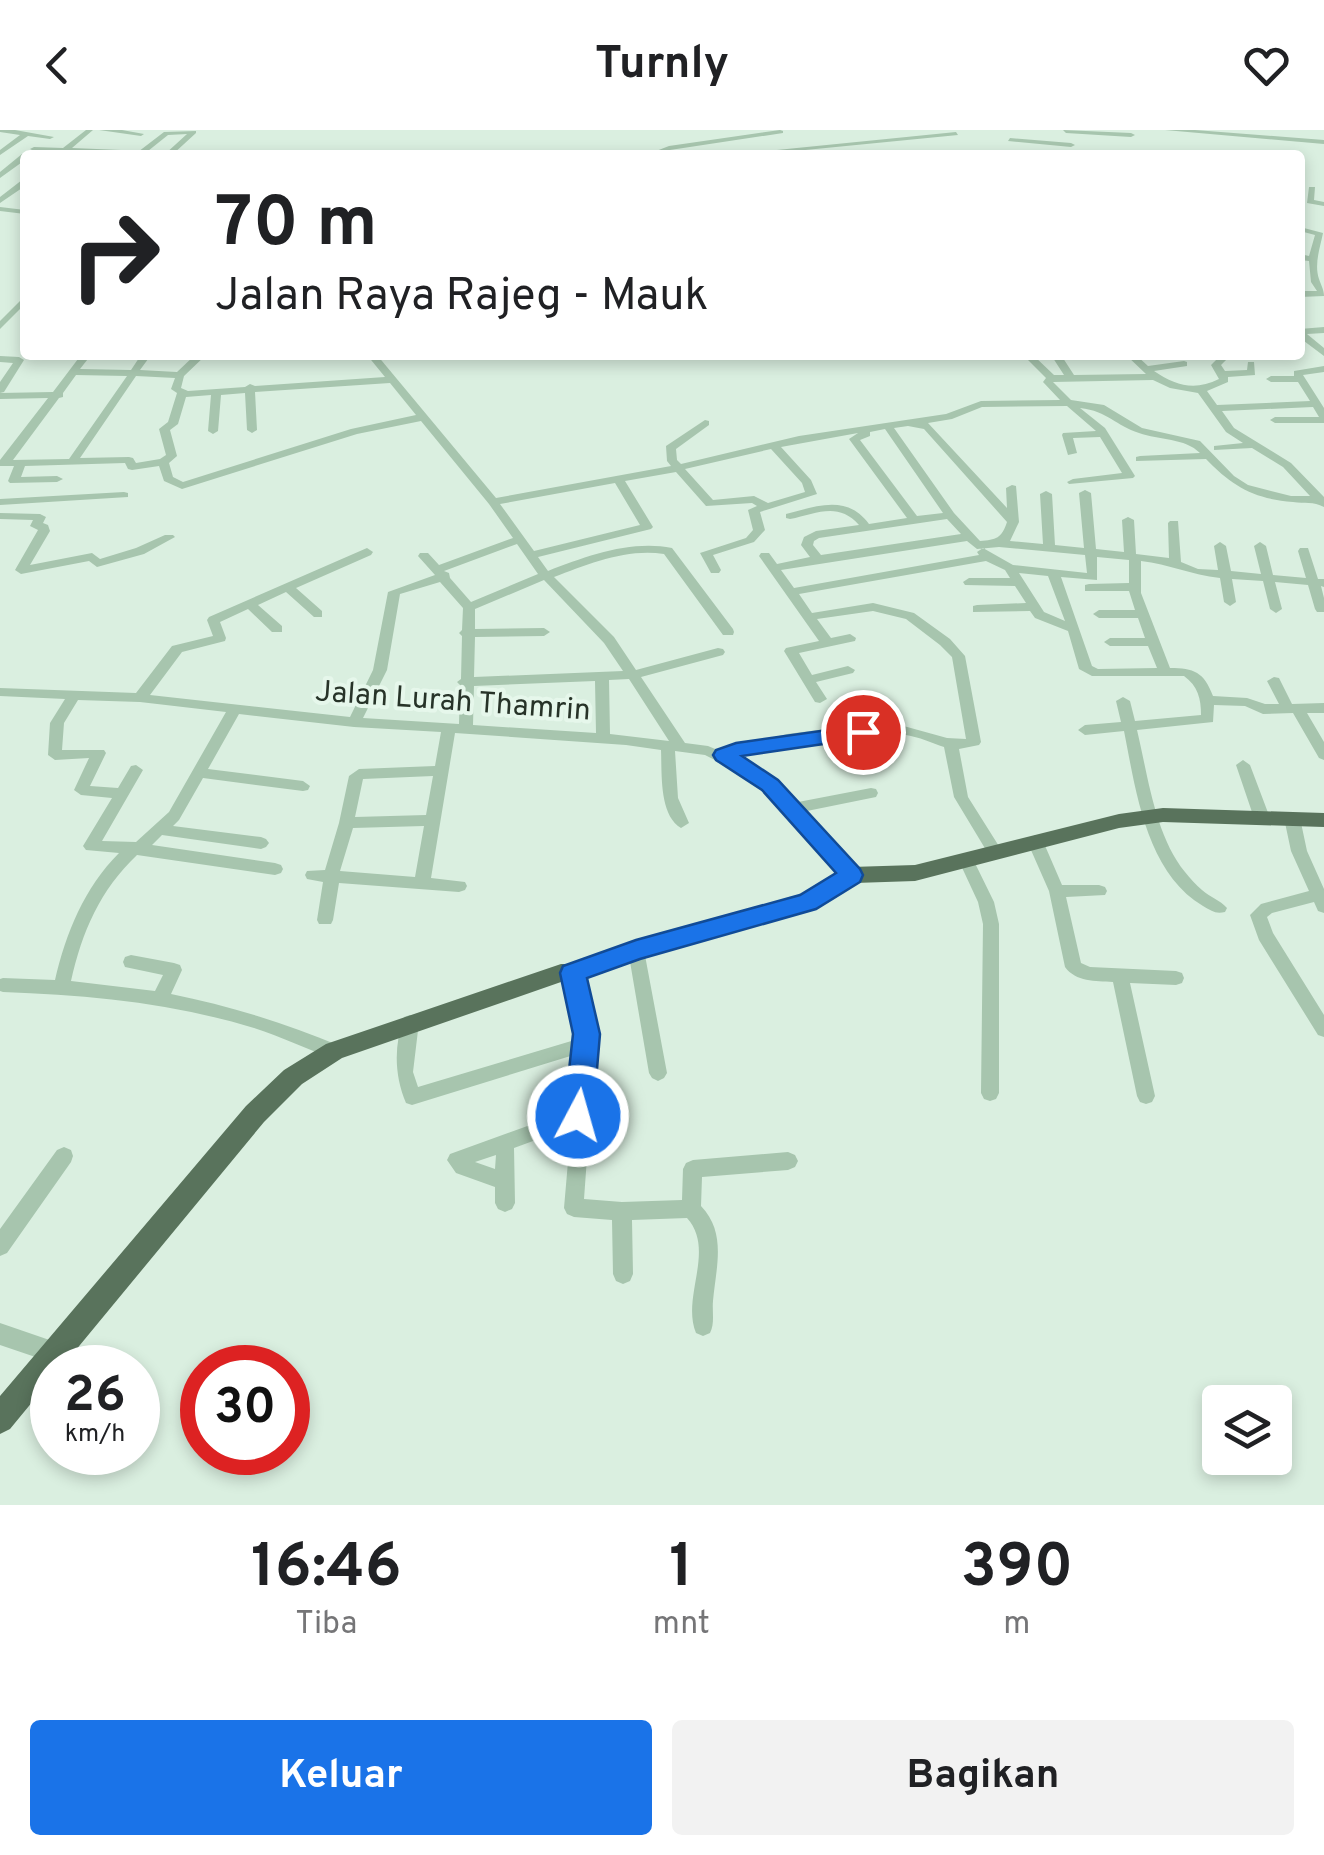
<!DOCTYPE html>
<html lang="id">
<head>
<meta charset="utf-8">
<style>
  :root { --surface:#fff; --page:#f2f2f2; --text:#202124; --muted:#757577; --accent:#1a73e8 }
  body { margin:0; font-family:Overpass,sans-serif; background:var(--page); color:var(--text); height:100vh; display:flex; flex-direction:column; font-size:38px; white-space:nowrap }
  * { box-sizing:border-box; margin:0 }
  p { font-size:32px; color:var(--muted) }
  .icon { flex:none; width:55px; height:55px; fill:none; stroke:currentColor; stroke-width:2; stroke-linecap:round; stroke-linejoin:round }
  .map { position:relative; height:1375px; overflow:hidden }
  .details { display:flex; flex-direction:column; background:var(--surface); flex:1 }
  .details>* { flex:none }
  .guide { position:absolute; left:20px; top:20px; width:1285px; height:210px; border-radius:10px; box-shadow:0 5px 15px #0003; background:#fff; color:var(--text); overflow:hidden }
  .buttons { position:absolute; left:1202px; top:1255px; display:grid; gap:20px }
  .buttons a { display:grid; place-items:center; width:90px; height:90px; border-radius:10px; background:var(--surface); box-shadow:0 5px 15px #0003; font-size:50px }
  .speed { position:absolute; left:30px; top:1215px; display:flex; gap:20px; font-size:50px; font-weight:700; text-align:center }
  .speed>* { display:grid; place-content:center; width:130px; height:130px; border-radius:50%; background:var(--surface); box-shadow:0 5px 15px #0003; line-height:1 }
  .speed small { font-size:25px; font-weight:400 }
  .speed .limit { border:15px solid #d22; background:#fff; color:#111 }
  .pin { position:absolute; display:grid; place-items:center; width:85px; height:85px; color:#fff; margin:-42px; border:5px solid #fff; border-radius:50%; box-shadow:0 2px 10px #0007 }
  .me { position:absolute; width:110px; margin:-55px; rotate:6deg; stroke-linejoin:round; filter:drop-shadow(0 0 8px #0008) }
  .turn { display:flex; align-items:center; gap:35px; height:210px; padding:0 30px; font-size:45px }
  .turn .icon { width:130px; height:130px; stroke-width:2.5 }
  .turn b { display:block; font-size:70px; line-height:85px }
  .eta { display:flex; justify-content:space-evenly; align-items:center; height:170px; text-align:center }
  .eta b { font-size:60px; font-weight:700; line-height:70px }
  .button { display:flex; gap:20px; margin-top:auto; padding:20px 30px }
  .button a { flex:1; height:115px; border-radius:10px; background:var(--accent); color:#fff; font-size:40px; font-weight:700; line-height:115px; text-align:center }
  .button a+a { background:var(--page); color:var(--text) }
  header { display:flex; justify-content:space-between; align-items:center; height:130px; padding:0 30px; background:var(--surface); font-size:45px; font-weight:700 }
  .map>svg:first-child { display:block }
</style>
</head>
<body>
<header><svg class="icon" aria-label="back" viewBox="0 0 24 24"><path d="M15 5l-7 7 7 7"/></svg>Turnly<svg class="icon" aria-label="heart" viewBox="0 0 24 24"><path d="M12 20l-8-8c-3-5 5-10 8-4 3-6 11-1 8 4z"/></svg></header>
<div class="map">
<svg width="1324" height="1375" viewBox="0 0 1324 1375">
  <rect width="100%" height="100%" fill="#daefe0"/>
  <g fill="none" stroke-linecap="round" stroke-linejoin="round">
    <path fill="#a7c5ae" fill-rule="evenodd" d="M0,0H15L54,7L50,9L28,6L0,25V20L20,5L0,2Z
      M86,0H93L72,18L121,20L125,22L121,24L34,21L30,19L34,17L63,18Z
      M99,0H122L144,4L141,6Z
      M780,0L783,1V3L670,20L661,23L662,25L651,23L669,16Z
      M1063,0L1131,3L1135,5L1131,7L1066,3Z
      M1165,0H1195L1324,10V14Z
      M196,1V3L172,25H164L187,4L168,5L143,25H134L164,2Z
      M956,2L958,5L754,25H727Z
      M1010,8L1071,13L1075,15L1071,17L1008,11Z
      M22,24L28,25H25V30L0,48V42Z
      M22,50H25V56L0,73V67Z
      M1309,57H1315L1314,70L1324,72V76L1307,73Z
      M0,77L25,80V84L0,81Z
      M1300,97L1323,103C1320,118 1314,134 1319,149C1321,155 1324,160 1324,166L1300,167V161H1317L1311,152L1309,131L1300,130V124L1309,126L1315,105L1300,101Z
      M25,166V174L0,199V191Z
      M1324,197V203L1307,204L1324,218V226L1300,208V199Z
      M81,225H91L80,239L131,240L141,225H151L140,240L177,242L195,225H206L184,246L181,258L188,261L245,257L250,254L255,256L385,247L367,225H377L496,368L671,336L667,331L666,316L705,290L709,291V295L676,319L677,330L681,334L799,306L946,284L981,271L1060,270L1043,252L1046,248L1023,225H1033L1054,245H1064L1051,225H1061L1074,245L1146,244L1126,225H1136L1148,236L1184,231L1187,232V236L1154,241C1176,256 1195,261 1219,249L1211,235L1221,225H1231L1221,235L1225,241L1247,240L1248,232H1254L1255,245L1228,247V252L1207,261L1217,275L1310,271L1298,252H1271L1266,249L1271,246H1294V241L1324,236V242L1303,245L1324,278V293H1275L1270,290L1275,287H1319L1313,277L1222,281L1234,298L1291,333L1324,367V377C1313,371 1305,374 1293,372C1254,369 1232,356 1206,329L1136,331V327L1140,326L1200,323C1185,308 1159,310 1139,303C1116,296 1108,281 1080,278L1105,298L1135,346L1133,348L1069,354L1067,352L1073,349L1122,343L1100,307L1073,308L1077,323L1068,325L1062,305L1063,303L1096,301L1067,276L982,277L952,289L928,293L1007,378L1006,358L1012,355L1016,356L1019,392L1010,411L1043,414L1040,364L1046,361L1052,364L1055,415L1084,418L1079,363L1085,360L1091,363L1096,419L1124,422L1122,390L1128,387L1134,390L1136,424L1169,428L1168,393L1170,391H1178L1181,432L1198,439L1218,440L1214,416L1220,412L1226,416L1231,441L1261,444L1254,416L1260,412L1266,416L1273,445L1306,448L1298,421L1300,418H1308L1318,449H1324V457L1321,456L1324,468V482H1317L1315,479L1308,455L1275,452L1282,479L1276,483L1270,479L1263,451L1232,449L1236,472L1230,476L1224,472L1220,448C1191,445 1169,434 1141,431V463L1170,538C1194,538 1204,542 1213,566L1247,568L1265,574H1279L1267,551L1274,547L1279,548L1292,574L1324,573V583H1307L1324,612V630L1319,628L1293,583L1263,584L1245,576L1214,575L1213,592L1137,600C1148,646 1155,705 1185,742C1190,748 1196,755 1202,760C1210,767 1220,770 1227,778L1225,782C1215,784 1212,781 1203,776C1146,742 1136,661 1124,601L1085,605L1078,600L1085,595L1121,592L1116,571L1123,567L1130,571L1135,591L1201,585C1201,569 1198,556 1184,546H1092L1079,539L1068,501L1035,488L1030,481L973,482V476L977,475L1026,473L1015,456L965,455L963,452L969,448H1010L1005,440L986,431L799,464L812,483L873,473L914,483L950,509L965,526L981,612L979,615L959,619L968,667L1002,721L999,725H989L954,667L944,617C932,613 919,607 906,605C861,599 776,612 733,627L766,643L793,673L871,658L876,659L878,663L876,667L802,682L857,741L859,745L857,749H845L756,651L705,625L675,621L678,668L689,693L681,698C659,685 662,644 661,620L626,615L455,603L431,748L465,752L467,756L465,760L459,762L339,753L333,790L331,794H319L317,790L323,752L307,749L305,745L307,741L325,740L339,693L349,646L359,639L435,636L441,602L354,597L239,584L208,639L303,651L310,656L308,660L303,661L203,648L179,690L173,696L261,707L266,709L269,713L266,717L261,719L162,705L152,715L275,733L281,735L283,739L281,743L275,745L137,725C100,760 82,802 71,851L155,861L163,845L125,837L123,832L125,827L131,825L174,833L180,835L182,840L171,864C230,876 285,893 340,916L343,921L340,926L334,929C307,919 282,907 254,898C172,873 89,865 3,862L0,861V849L3,848L55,850C66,803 84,758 119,723L86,720L83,716L112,668L81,665L74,660L89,628L55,630L48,625L50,593L65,569L0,566V558L136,563L172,516L213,506L207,490L209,487L367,418L373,422L371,425L296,458L322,481V487H314L286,462L258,475L282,496V502H272L248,479L220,492L226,508L225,511L182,522L150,565L350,587L373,540L388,462L435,445L418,426L420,423H428L439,435L513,408L489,374L421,291L357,304L182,359L164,351L159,336L132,340L128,339L125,333L25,336L21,347L57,346L63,349L57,352L10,353L8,351L14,336H0V330L48,268L0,269V252L13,233L0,232V226L19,227L24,230L4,262L0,263L53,262ZM76,245L127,246L69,329L13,330L59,268L63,267V263ZM136,246L175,248L171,259L177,263L168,292L159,299L166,325L160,329L136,333L133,328L129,327L80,328ZM1153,250L1170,258L1198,263L1226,302L1243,313L1214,316V320L1252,318L1283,337L1310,366H1291L1248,355L1234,346L1200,311L1142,298L1104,275L1071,270L1053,252ZM390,253L416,285L351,299L183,352L173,347L169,333L177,326L170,300L178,294L186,267L211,265L208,301L213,304L218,301L221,265L245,263L247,300L252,303L257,300L255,262ZM908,296L924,299L1007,392C1002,408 996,410 980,411L954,383L894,298ZM885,299L943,383L917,386L860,310L870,306V302ZM858,303L849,309L907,388L869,394C847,364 817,376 786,384V388L790,389C816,384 838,371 859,395L816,401L804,407L801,415L810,427L777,434L769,423H761L759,426L819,511L786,518L784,521L815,572L820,573L827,569L816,552L853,543L855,540L848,536L812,545L799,523L855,511L856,508L850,504L831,508L817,489L873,481L906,489L940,515L952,527L966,609L947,608L900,595L834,598L787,604L720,621L708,616L685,613L641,547L723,525L725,522L723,519L718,518L636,540L614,507L554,447C588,434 627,418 664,424L723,505H733L734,502L733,499L672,418C630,410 587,426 548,441L538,427L651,399L653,397L625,351L676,342L706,376L752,373L757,376L748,380L753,400L746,408L700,423L711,443H719L721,440L713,425L754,412L765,400L760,382L817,364L811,350L781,317ZM771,319L802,353L805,362L768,373L754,366L713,370L685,339ZM615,353L640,395L534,421L500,374ZM947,389L961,404L821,425L813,415L814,411L819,408ZM967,411L977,419L999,417L1085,425L1087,443L1013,435L983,418L977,422L979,425L794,458L781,440ZM517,414L538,444L471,472L450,448L449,443L444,441ZM1097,427L1129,430V453L1089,454L1085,455V461H1129L1135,480H1099L1093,484L1099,488H1138L1145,508H1110L1104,512L1110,516H1148L1157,538L1098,539L1092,536L1061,447L1097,450ZM1019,443L1048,446L1065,491L1044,482ZM544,450L604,513L623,541L474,547L475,507L544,506L550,502L544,498L475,499V479ZM440,452L463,478L462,500L459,503L462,506L461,549L457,552L460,555L459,594L363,588L387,540L400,464ZM629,549L669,611L610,604L609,550ZM595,551L596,603L473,595L474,556ZM78,570L140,572L226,582L169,682L136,712L102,711L143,640L136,635L131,636L118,658L90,656L106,623L104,620H62L64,593ZM433,646L426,685L355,687L363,649ZM424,696L415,747L340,741L353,698Z
      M124,362L128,363V367L0,375V369Z
      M0,383L40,384L46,387L43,393L48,395L50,401L30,435L92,423L100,429L136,418L165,405H173L175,407L144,424L97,437L89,431L21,444L15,440L38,400L30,396L33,390L0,389Z
      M1243,630L1250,635L1270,688L1267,692L1262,693L1254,688L1236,635Z
      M1292,683L1300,688L1307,721L1324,759V783L1318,781L1314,772L1272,783L1267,787L1273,803L1324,885V907L1318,905L1259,810L1250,785L1261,774L1309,761L1291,721L1284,688Z
      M1035,705L1043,711L1062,755H1099L1105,757L1107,761L1105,765L1066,767L1081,833L1090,837L1176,841L1182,843L1184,848L1182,853L1176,855L1130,853L1155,966L1152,972L1146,974L1140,972L1137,966L1113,852C1095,851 1076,852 1065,837L1049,761L1027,711Z
      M966,723L971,725L994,772L999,794V963L996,969L990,971L984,969L981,963L983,794L978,772L958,729L961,725Z
      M636,813L642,815L644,820L667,943L664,948L658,951L652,948L649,943L628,820L630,815Z
      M573,836L579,838L581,843L596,904L584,1069L622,1072L682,1070L683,1039L686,1033L693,1030L788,1022L795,1025L798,1031L795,1037L788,1040L702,1047L701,1076C727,1103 716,1137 713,1171C712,1182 715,1193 710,1203L703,1206L696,1203C681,1167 716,1120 687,1088L632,1090L633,1144L630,1151L623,1154L616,1151L613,1144L612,1090L574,1087L567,1084L564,1078L571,997L514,1018L515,1073L512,1079L505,1082L498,1079L495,1073V1057L456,1043L447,1030L450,1024L572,980L577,924L412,975L406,973C394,945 394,915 404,887L410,885L416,887L419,892L413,942L418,957L578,909L565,843L567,838ZM496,1025L495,1039L475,1032Z
      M64,1017L71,1020L73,1026L71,1032L7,1123L0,1126V1099L57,1020Z
      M0,1193L64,1215L67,1223L64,1231L56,1234L0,1215Z"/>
    <path fill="#59735c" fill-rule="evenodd" d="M1163,678L1324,683V697L1163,692L1119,698L915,751L855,753L815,778L640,828L573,852H561L342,928L302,954L264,992L61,1238H52V1248L10,1299L0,1304V1266L246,976L284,940L326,914L561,834H572L636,811L800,766L851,737L915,735L1119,684Z"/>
  </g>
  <path fill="#1a73e8" stroke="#114b97" stroke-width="2.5" d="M863,595L874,602L871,607L742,626L778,650L860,739L863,745L860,752L816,779L640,829L587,848L600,904L593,986L588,995L578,999L569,995L564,986L573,904L560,843L563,836L636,810L800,765L836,743L762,660L716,630L713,625L716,620L736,613Z"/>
  <g text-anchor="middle" stroke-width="8" stroke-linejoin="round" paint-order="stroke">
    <g font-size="30" fill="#273328" stroke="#e6f7eb">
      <text transform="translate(453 570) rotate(4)" y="10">Jalan Lurah Thamrin</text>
    </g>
  </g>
</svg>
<div class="buttons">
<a><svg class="icon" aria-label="layers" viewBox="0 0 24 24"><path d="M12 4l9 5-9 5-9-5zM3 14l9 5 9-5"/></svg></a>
</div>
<div class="speed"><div>26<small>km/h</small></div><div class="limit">30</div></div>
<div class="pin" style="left:863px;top:602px;background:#d93025"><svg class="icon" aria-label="arrive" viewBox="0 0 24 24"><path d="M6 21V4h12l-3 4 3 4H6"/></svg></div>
<svg class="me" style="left:578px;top:986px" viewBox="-20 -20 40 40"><circle r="17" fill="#1a73e8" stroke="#fff" stroke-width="3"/><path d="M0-11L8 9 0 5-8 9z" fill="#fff"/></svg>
<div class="guide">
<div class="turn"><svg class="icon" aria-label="right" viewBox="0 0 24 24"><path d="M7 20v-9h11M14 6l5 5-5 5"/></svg><div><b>70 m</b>Jalan Raya Rajeg - Mauk</div></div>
</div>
</div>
<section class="details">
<div class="eta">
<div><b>16:46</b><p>Tiba</p></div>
<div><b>1</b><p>mnt</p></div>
<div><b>390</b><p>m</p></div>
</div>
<div class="button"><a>Keluar</a><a>Bagikan</a></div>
</section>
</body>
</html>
